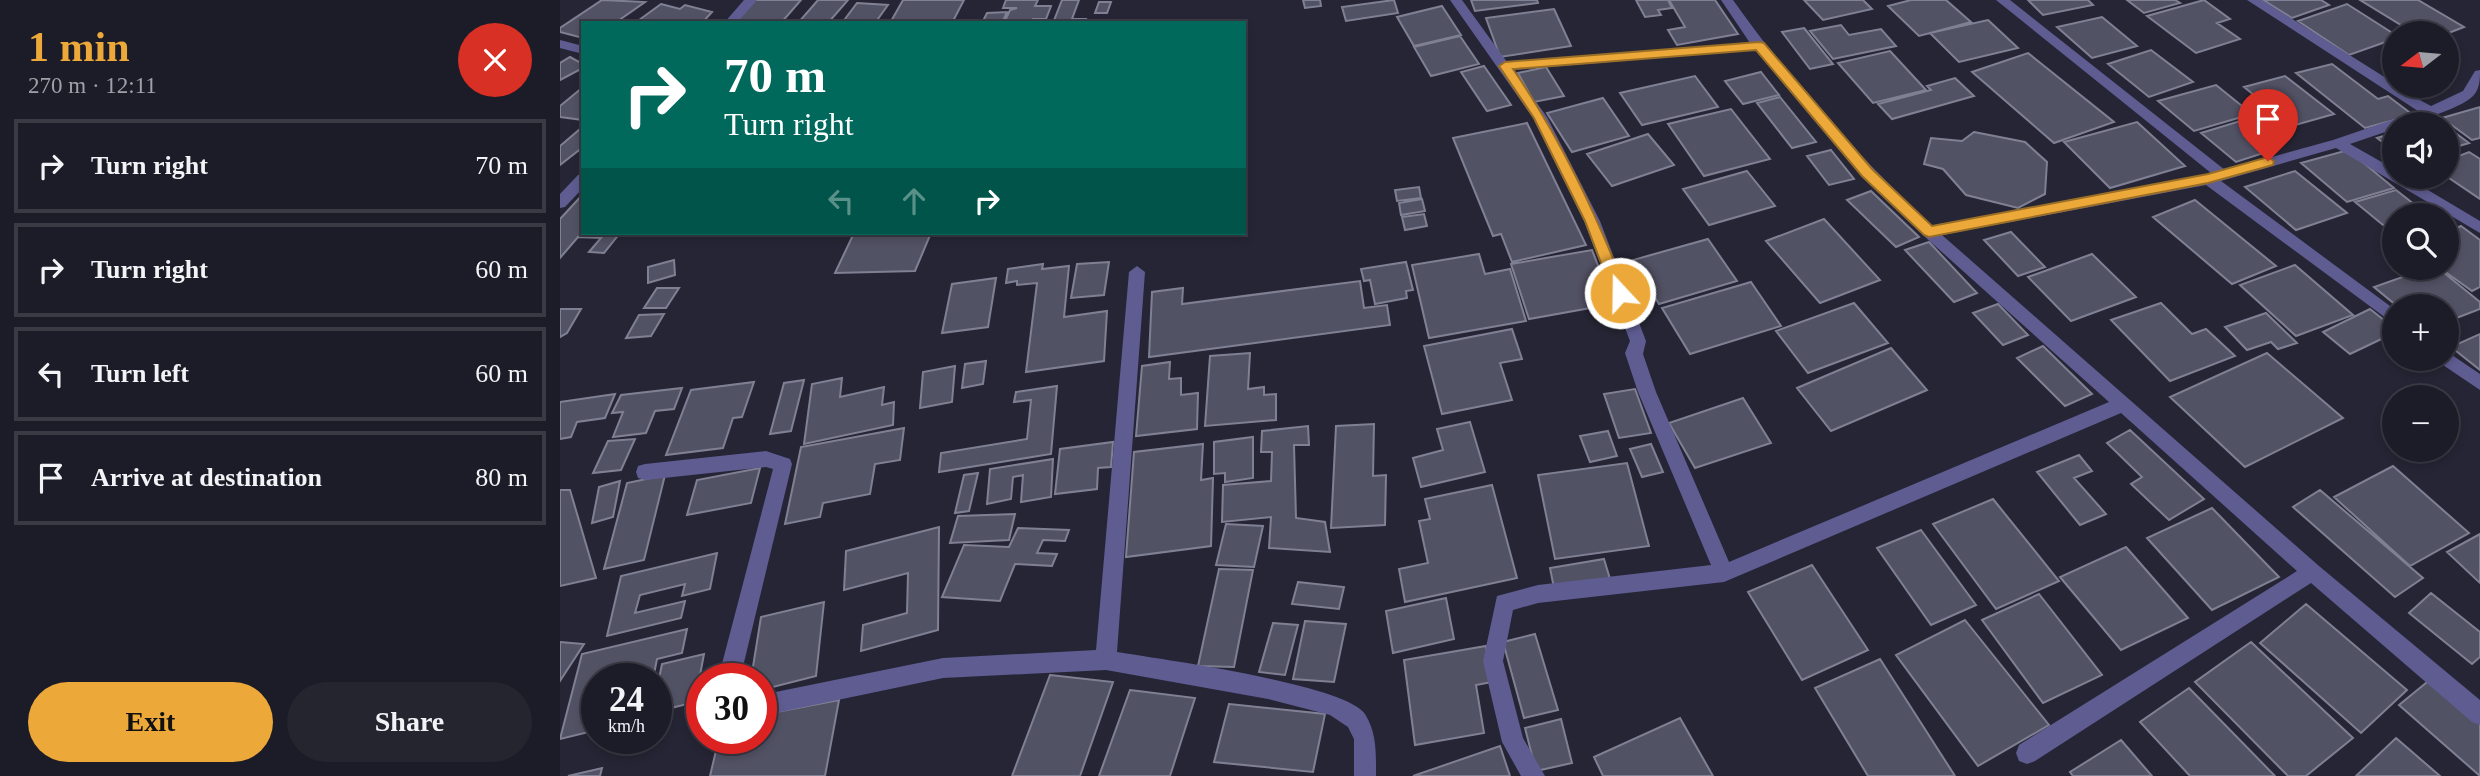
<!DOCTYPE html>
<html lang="en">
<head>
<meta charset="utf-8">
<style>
  :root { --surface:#1c1c28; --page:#252530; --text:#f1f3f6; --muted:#a0a1a8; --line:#3a3a45; --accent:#eca93a }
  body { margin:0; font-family:Georgia,serif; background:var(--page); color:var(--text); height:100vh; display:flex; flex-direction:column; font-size:26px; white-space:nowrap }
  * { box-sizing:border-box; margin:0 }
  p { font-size:23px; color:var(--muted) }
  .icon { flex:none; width:38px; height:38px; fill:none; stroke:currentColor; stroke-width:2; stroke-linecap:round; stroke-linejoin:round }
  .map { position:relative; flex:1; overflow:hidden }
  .panel { display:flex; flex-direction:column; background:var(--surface); width:560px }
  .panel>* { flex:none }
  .top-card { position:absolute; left:21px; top:21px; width:665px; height:214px; border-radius:0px; box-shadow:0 4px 10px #0003,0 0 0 2px var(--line); background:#00695c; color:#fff; overflow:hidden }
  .needle { width:46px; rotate:254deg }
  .fabs { position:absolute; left:1822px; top:21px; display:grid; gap:14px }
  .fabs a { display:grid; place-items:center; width:77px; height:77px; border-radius:50%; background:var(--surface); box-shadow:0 4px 10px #0003,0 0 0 2px var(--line); font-size:35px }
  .speed { position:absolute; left:21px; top:663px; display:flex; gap:14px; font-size:35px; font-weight:700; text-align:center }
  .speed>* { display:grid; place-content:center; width:91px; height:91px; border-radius:50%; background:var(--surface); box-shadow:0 4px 10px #0003,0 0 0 2px var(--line); line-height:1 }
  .speed small { font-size:18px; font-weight:400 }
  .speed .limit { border:10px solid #d22; background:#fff; color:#111 }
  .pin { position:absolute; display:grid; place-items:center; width:60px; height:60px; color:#fff; margin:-72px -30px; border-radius:50% 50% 50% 0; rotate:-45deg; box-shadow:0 0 7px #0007 }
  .pin .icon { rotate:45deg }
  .me { position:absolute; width:77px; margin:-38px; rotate:339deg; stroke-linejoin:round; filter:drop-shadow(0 0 5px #0008) }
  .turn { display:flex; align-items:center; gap:24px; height:147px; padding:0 28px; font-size:32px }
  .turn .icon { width:91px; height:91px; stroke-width:2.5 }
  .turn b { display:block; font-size:49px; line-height:60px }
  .lanes { display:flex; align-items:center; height:66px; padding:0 28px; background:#0003; justify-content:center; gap:35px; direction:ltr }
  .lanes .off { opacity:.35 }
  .round { display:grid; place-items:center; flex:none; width:74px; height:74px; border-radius:37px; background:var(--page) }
  .head { display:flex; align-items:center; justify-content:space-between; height:119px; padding:0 28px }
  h1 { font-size:42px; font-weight:700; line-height:52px; color:var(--accent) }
  .primary-button { display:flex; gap:14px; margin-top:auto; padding:14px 28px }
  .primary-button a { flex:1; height:80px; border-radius:42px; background:var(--accent); color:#111; font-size:28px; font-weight:700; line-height:80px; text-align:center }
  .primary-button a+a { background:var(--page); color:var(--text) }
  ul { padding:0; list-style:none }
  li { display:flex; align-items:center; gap:21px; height:94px; margin:0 14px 10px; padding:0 14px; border:4px solid var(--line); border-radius:0px }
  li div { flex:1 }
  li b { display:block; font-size:26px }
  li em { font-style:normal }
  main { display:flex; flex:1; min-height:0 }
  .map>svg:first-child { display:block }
</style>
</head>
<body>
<main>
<section class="panel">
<div class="head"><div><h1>1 min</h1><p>270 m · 12:11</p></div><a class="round" style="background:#d93025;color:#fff"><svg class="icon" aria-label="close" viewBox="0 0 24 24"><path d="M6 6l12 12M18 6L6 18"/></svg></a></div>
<ul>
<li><svg class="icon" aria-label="right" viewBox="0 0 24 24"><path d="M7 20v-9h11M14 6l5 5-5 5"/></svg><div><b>Turn right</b></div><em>70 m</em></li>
<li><svg class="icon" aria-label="right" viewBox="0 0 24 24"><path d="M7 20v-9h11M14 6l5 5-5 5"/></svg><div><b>Turn right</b></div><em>60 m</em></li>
<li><svg class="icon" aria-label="left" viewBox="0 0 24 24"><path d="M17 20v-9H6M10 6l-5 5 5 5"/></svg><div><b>Turn left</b></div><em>60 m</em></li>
<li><svg class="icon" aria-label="arrive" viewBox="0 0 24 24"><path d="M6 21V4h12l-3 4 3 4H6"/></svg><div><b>Arrive at destination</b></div><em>80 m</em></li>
</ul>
<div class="primary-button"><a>Exit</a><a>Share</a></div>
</section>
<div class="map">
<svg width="1920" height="776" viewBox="0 0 1920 776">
  <rect width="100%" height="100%" fill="#252535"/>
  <path fill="#525265" stroke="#808094" stroke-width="2" d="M42,0L85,2L55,23H23V38L0,32V28Z
    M195,0H241L221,23H174Z
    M258,0H288L268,23H238Z
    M343,0H404L392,23H330Z
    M446,0H478L475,6H491L486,19H473L471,23H444L450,10L457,8H443Z
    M502,0H519L512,19H526L525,23H493Z
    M743,0H760L761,6L745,8Z
    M834,0L838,13L786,21L782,7Z
    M911,0H977L978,3L915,11Z
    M1076,0H1108L1112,8L1098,10L1101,15L1085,17Z
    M1109,0H1155L1178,34L1117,45L1108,30L1125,27Z
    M1244,0H1303L1312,9L1263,20Z
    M1351,0H1386L1411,22L1359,36L1328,6Z
    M1468,0H1528L1533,5L1483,15Z
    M1567,0H1615L1620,3L1584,13Z
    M1644,0L1670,19L1657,23L1680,39L1636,53L1587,16Z
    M1703,0H1761L1769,5L1732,18Z
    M1800,0H1858L1904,27L1886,34L1854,33Z
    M539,2H551L547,13H535Z
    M297,3L328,5L315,23H282Z
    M101,4L120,9L125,5L152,12L142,23H75Z
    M1787,4L1834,34V39L1789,55L1738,21Z
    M882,6L901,35L854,46L837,17Z
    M994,9L1011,46L940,57L926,18Z
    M447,12L442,23H422L427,13Z
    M1542,17L1577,46L1532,58L1497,27Z
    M1428,20L1458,48L1399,62L1370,33Z
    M1281,25L1289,35L1321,29L1336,46L1273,59L1250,31Z
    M1244,28L1273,64L1250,69L1222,32Z
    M900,36L919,64L871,76L854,47Z
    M1591,50L1633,82L1589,97L1548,64Z
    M1330,51L1366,90L1313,103L1278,63Z
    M1468,53L1554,122L1494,143L1412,72Z
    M10,57L23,64V68L0,80V63Z
    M1772,64L1818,99L1828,96L1853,115L1805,128L1736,73Z
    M924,66L951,105L927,111L901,72Z
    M986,67L1004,96L974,102L958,73Z
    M1201,72L1219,95L1183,104L1165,81Z
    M1135,76L1158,107L1082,125L1060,93Z
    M1725,76L1774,114L1732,126L1684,87Z
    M1395,78L1414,96L1332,119L1318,104L1371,90L1367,86Z
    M1656,85L1692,114L1634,131L1598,101Z
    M23,87V120L0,117V106Z
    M1220,97L1256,142L1232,148L1197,103Z
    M1043,98L1069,136L1012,152L987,113Z
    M1920,107V138L1912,140L1882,118Z
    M1171,109L1210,159L1144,176L1108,124Z
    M1680,121L1716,149L1676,162L1641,133Z
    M1577,122L1625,166L1550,188L1504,142Z
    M967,123L1026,245L952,262L941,234L933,236L893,138Z
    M1886,126L1909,143L1886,150Z
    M20,129H23V147L0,165V146Z
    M1414,132L1465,142L1487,162L1485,194L1458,208L1406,195L1383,169L1364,164L1371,138L1402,141Z
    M1834,133V151L1817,138Z
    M1088,134L1114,165L1052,186L1027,154Z
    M1271,150L1294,179L1269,185L1247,156Z
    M1788,150L1834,188L1787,202L1741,163Z
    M1909,152L1920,159V199L1886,176V161Z
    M1187,171L1215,206L1149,225L1123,189Z
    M1735,171L1787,213L1736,230L1685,187Z
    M859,187L861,198L837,201L835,190Z
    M1836,190L1864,212L1834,215V222L1823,225L1795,202Z
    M1311,191L1359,237L1336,247L1287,200Z
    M23,194V233H60L44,253L29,252L41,238L18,237L0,258V219Z
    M862,199L865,211L841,215L839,203Z
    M1635,200L1716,266L1672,284L1593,217Z
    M864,214L867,226L845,230L842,217Z
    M1264,219L1320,280L1260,303L1206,241Z
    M1901,226L1920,240V287L1912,291L1880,268H1886V233Z
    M1451,232L1485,267L1458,276L1424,240Z
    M294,233H371L355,271L275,273Z
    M1148,239L1177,281L1099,304L1073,260Z
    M1369,242L1417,293L1394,302L1345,250Z
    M1032,250L1053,304L969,319L951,264Z
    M919,254L925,274L950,269L966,321L869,338L852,265Z
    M1532,254L1576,297L1511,321L1468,277Z
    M114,260L115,275L88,283V267Z
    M549,262L544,295L511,298L517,264Z
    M846,262L853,290L846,291L847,298L815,304L810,280L804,281L801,269Z
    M483,264L482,269L509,266L504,317L547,311L544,361L466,372L477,283L457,285V281L446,283L448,269Z
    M1735,265L1793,315L1736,336L1680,285Z
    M1868,268H1878L1920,302V309L1886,322V306H1837L1814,287Z
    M436,278L428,327L382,333L392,284Z
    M800,281L804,308L827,305L830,325L589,357L592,292L623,288L622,304Z
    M1191,282L1221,326L1130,354L1102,308Z
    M97,288H119L106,308H84Z
    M1294,303L1328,343L1248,373L1216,331Z
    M1601,303L1632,334L1646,329L1675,356L1610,381L1551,320Z
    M1438,304L1468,335L1443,345L1413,313Z
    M0,309H21L7,333L0,337Z
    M1810,309L1834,328V333L1790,354L1763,332Z
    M1706,313L1737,343L1718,349L1711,342L1687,350L1665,327Z
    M104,314L91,336L66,338L79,315Z
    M952,329L962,359L940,363L952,400L882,414L864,346Z
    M1920,334V370L1891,347Z
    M1483,346L1532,394L1505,406L1457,358Z
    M1331,348L1367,390L1271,431L1237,388Z
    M690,353L688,389L704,387V395L716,394V420L645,426L650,356Z
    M1707,353L1783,418L1685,467L1610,397Z
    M426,361L423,384L402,388L405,364Z
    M610,362L609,379L621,378V395L638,393L637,429L576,436L582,366Z
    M395,366L392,402L360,408L363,372Z
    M282,378L280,397L324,387L322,405L334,402L333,425L244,444L252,384Z
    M244,380L231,431L210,434L224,383Z
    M194,382L182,417L173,418L163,448L106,455L131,390Z
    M497,386L491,454L379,472L381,453L467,439L471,400L454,402L456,392Z
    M122,388L114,409L95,411L86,433L53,437L63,412L52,413L61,395Z
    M1075,389L1091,433L1059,438L1044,394Z
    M55,394L45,418L17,422L11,437L0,439V402Z
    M1183,398L1211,443L1135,468L1109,423Z
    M910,422L925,472L861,487L853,458L883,450L877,429Z
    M814,424L813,476L826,475L825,525L771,528L776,426Z
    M748,426L749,445H734L736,518L765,522L770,552L709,548L711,517L662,522L663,485L711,481L712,452H701L702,431Z
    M344,428L340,460L315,464L310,494L263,503L260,517L225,524L241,447Z
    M1570,430L1644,499L1609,520L1571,484L1582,477L1547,443Z
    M1048,431L1057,456L1030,462L1020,436Z
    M693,437V478L665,482V473L654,474V442Z
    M75,439L61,470L33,473L48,441Z
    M553,442L551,467L538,468L537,489L495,494L500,449Z
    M643,444L641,480L653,478L651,546L566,557L574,452Z
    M1091,444L1103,472L1082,477L1070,449Z
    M1519,455L1532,471L1514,478L1546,514L1520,525L1477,472Z
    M493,459L491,497L461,502L463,475L453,477L451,499L427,504L430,469Z
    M1067,463L1089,546L995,559L978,475Z
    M1833,466L1909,533L1850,566L1774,497Z
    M200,468L191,503L127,515L137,480Z
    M418,473L409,511L395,513L404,475Z
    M105,475L84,560L44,569L67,483Z
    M60,481L53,517L32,523L39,487Z
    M932,485L957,578L845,602L839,569L868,563L859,521L870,519L865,499Z
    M0,490H10L36,578L0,586Z
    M1760,490L1863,578L1835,597L1733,507Z
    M1433,499L1499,581L1436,609L1373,524Z
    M1652,508L1719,577L1652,610L1587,538Z
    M455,514L449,540L390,543L398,516Z
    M666,524L703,526L694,567L656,565Z
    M379,527L378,630L301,651L303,625L347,613L348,573L284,590L286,551Z
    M458,528L509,530L505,541L483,540L477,553L497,554L492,566L455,564L440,601L382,597L404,545L449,547Z
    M1361,530L1416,605L1371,625L1317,548Z
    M1920,534V583L1887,552Z
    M1566,547L1628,618L1561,650L1500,577Z
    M157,553L150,589L122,596L125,584L80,595L75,613L125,601L121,618L47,636L61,576Z
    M1044,559L1050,579L994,588L990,568Z
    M1252,565L1308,650L1242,680L1188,592Z
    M659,569L693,570L674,667L638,666Z
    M738,582L784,587L779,609L732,604Z
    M1871,593L1920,632V657L1912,664L1849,613Z
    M1479,594L1542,675L1483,703L1422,620Z
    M886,598L894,639L833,653L826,611Z
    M264,602L256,676L201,690V679H191L201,617Z
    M1746,604L1847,690L1801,733L1700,643Z
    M1405,620L1489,725L1418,766L1336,655Z
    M745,621L786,624L774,682L733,679Z
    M713,623L738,625L725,675L699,672Z
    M127,629L122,653L97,659L93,679H37V730L0,739L22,654Z
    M975,634L998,710L964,718L943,642Z
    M0,642L24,644L0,681Z
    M1691,642L1793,738L1746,776H1728L1635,682Z
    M926,646L932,682L916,685L924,733L855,745L844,660Z
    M144,654L135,702L96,712V693L102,664Z
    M1320,659L1395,776H1308L1255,688Z
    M490,675L553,682L520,776H452Z
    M1872,678L1920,720V776L1839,705Z
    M1629,688L1715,776H1630L1580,722Z
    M570,690L635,698L610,776H539Z
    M279,700L265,776H150L159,738H201V715Z
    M669,704L765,714L753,772L654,762Z
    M1120,718L1153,776H1043L1034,757Z
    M1001,719L1012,763L976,771L965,728Z
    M1836,738L1880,776H1796Z
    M1561,740L1592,776H1513L1510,772Z
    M940,746L950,776H853Z
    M42,768L40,776H8Z"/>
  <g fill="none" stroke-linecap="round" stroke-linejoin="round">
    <path fill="#5f5c92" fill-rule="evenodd" d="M184,0H197L177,23H164Z
      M890,0H902L947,62L1190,43L1161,0H1173C1231,82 1299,157 1372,226L1651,173L1436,0H1450L1665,170L1773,140L1858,111L1687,0H1702L1834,83V86L1871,106L1903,91L1915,71L1920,70C1920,79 1920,89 1913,96C1900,109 1852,124 1834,124V129L1790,144L1834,169V177H1846L1920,221V233L1776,148L1661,181L1834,309V324L1646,185L1382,235L1759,566L1920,700V725L1912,722L1751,583L1475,761L1467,764L1459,761L1456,753L1459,745L1737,571L1561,413L1164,582L978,603L953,610L943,661L963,738L985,776H961L942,742L923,661L937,596L978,585L1151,565L1078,392L1065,353L1070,341L1024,221L973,118ZM1196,50L1302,177L1364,236L1549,402L1169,562L1096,392L1083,354L1086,341L1040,221L987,117L953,70Z
      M0,40L23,46V54L0,48Z
      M23,174V188L5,207L0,208V194L18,175Z
      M577,266L585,272L557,652C599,659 785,684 805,714C817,733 816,754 816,776H794V739L788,727L770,715L708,699L546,670L383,678L201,716V695L383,658L536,650L569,272Z
      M1886,351L1920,374V390L1880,363L1878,359H1886Z
      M206,451L230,459L232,464L180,679H158L213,469L206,467L85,480L78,478L76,472L78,466L85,464Z"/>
  </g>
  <path fill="#eca93a" stroke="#996e26" stroke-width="2" d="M1199,42L1204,43L1312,169L1372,226L1648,174L1708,157L1714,161L1713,165L1648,183L1369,237L1364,235L1302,176L1196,50L953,69C1001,139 1036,214 1067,293L1060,298L1054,297L1025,221L974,118L939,66L945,62Z"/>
</svg>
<div class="fabs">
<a><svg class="needle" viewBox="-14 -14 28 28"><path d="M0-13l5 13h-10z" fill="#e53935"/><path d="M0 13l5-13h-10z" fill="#a0a1a8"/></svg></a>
<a><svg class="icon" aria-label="sound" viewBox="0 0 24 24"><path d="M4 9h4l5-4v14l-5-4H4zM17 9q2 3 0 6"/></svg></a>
<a><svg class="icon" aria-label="search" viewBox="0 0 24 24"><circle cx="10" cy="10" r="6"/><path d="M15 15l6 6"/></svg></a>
<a>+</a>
<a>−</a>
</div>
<div class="speed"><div>24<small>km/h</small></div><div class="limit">30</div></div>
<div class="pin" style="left:1708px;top:161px;background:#d93025"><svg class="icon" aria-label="arrive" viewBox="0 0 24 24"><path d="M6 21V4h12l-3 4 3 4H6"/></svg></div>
<svg class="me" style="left:1060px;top:293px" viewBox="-20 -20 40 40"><circle r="17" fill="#eca93a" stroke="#fff" stroke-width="3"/><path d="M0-11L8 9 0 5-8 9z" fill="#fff"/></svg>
<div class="top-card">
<div class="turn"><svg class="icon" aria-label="right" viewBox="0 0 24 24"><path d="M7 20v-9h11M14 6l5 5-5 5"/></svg><div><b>70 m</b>Turn right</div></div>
<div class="lanes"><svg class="icon off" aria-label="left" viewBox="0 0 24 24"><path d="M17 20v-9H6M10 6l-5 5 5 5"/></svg><svg class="icon off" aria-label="ahead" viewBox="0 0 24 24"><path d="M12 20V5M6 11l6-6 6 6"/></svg><svg class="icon" aria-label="right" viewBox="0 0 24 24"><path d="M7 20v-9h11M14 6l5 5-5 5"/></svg></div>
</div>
</div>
</main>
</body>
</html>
